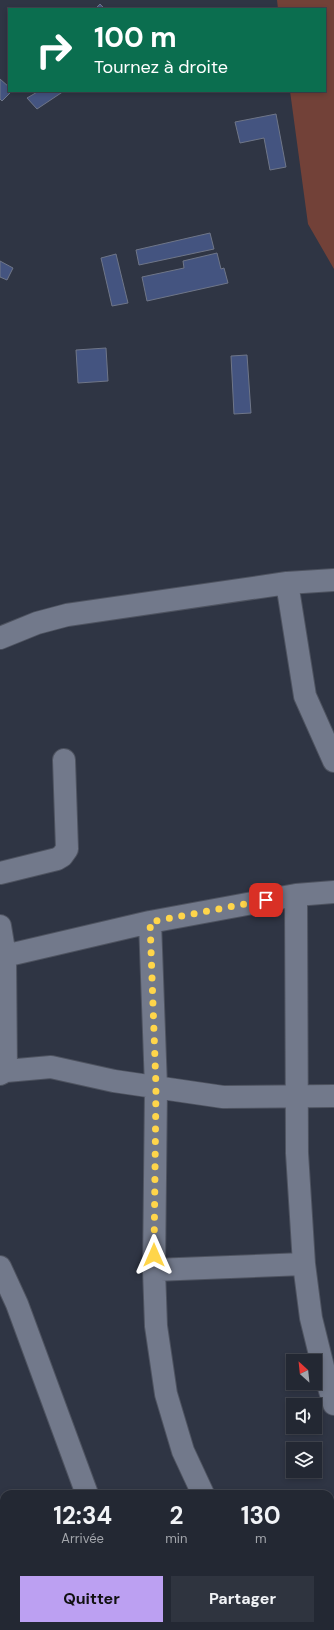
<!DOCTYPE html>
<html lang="fr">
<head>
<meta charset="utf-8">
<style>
  :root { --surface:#232833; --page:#2f343f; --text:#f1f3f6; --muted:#a3a6ac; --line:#40444e; --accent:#bca0f2 }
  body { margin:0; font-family:"DM Sans",sans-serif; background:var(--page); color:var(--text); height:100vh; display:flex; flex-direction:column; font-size:15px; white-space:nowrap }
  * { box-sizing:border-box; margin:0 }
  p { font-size:13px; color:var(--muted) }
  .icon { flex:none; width:22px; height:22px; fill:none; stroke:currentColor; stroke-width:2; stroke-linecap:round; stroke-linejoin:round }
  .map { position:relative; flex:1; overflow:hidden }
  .drawer { position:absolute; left:0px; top:1490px; width:334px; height:140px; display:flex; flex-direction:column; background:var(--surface); border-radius:12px 12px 0 0; box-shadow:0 2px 6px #0003,0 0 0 1px var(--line) }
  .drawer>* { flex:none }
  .top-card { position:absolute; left:8px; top:8px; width:318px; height:84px; border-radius:0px; box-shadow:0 2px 6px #0003,0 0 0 1px var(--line); background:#0b6e4f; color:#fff; overflow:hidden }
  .needle { width:26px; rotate:333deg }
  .fabs { position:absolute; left:286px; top:1354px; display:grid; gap:8px }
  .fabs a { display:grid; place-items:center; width:36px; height:36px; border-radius:0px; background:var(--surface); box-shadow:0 2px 6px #0003,0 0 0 1px var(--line); font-size:20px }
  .pin { position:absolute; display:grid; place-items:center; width:34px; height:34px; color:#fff; margin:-17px; border-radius:8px; box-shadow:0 2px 6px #0006 }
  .me { position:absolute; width:44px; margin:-22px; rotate:0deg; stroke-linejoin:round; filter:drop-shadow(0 0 3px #0008) }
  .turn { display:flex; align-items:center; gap:14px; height:84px; padding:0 20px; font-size:18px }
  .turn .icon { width:52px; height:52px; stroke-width:2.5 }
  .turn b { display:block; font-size:28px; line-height:34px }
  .eta { display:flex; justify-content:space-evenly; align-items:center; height:68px; text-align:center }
  .eta b { font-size:24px; font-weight:700; line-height:28px }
  .action { display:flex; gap:8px; margin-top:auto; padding:8px 20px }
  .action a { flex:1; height:46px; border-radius:0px; background:var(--accent); color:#111; font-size:16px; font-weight:700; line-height:46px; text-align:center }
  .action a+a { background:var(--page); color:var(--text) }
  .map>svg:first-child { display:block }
</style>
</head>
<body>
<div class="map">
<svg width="334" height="1630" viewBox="0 0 334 1630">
  <rect width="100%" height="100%" fill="#2f3544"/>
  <path fill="#724138" d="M277,0H334V269L308,224L290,91H325V9H278Z"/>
  <path fill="#445480" stroke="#6f7688" d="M100,4L105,9H95Z
    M0,79L9,87V91H12L2,101L0,99Z
    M39,91H64L37,109L27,98Z
    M276,114L286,167L270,170L264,138L240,143L235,122Z
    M210,233L214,249L139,265L136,250Z
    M217,253L221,269L224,268L228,283L147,301L142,277L184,268L183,261Z
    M116,254L128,303L112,306L101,258Z
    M0,261L13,268L7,280L0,277Z
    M106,348L108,381L78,383L76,350Z
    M247,355L251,413L234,414L231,356Z
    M4,1559V1581L0,1583V1562Z"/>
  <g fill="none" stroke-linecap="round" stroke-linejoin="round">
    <defs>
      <path id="minor" d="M287,583L305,696L334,761
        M0,638L37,623L67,615L287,583L334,580
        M0,873L57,859L62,856L67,849L64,760
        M296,895L297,1153L304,1264L311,1318L324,1371L334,1404
        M150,922L156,1087L154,1270L156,1326L166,1394L183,1451L203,1494
        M0,926L5,956L6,1071
        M0,957L150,922L296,895L334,892
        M0,1074L6,1071L51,1067L114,1081L223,1097L334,1096
        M0,1267L17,1304L87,1494
        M154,1270L304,1264
        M0,1511L4,1523
        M41,1626L42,1630
        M130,1626L131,1630
        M265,1626L267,1630"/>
    </defs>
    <use href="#minor" stroke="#4e5360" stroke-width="24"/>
    <use href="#minor" stroke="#72798b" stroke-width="22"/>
  </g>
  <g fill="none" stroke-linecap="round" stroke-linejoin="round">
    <path stroke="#ffd54a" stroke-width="7" stroke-dasharray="0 12.6" d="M154,1255L156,1087L150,922L266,900"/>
  </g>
</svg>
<div class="fabs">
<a><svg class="needle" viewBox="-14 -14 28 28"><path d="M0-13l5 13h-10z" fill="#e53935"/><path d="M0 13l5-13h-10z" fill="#a3a6ac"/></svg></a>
<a><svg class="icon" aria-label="sound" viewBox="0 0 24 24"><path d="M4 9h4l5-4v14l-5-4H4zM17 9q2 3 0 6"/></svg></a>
<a><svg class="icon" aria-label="layers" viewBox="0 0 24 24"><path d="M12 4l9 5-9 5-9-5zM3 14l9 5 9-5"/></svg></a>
</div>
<div class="pin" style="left:266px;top:900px;background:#d93025"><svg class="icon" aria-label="arrive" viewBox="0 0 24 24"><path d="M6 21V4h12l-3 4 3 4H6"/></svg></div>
<svg class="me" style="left:154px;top:1255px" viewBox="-20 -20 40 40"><path d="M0-17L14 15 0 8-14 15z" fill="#ffd54a" stroke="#fff" stroke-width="4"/></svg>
<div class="top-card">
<div class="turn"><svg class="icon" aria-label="right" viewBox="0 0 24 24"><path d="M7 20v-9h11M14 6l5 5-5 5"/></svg><div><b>100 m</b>Tournez à droite</div></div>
</div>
<section class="drawer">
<div class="eta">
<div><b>12:34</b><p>Arrivée</p></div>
<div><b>2</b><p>min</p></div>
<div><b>130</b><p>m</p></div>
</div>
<div class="action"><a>Quitter</a><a>Partager</a></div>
</section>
</div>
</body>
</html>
